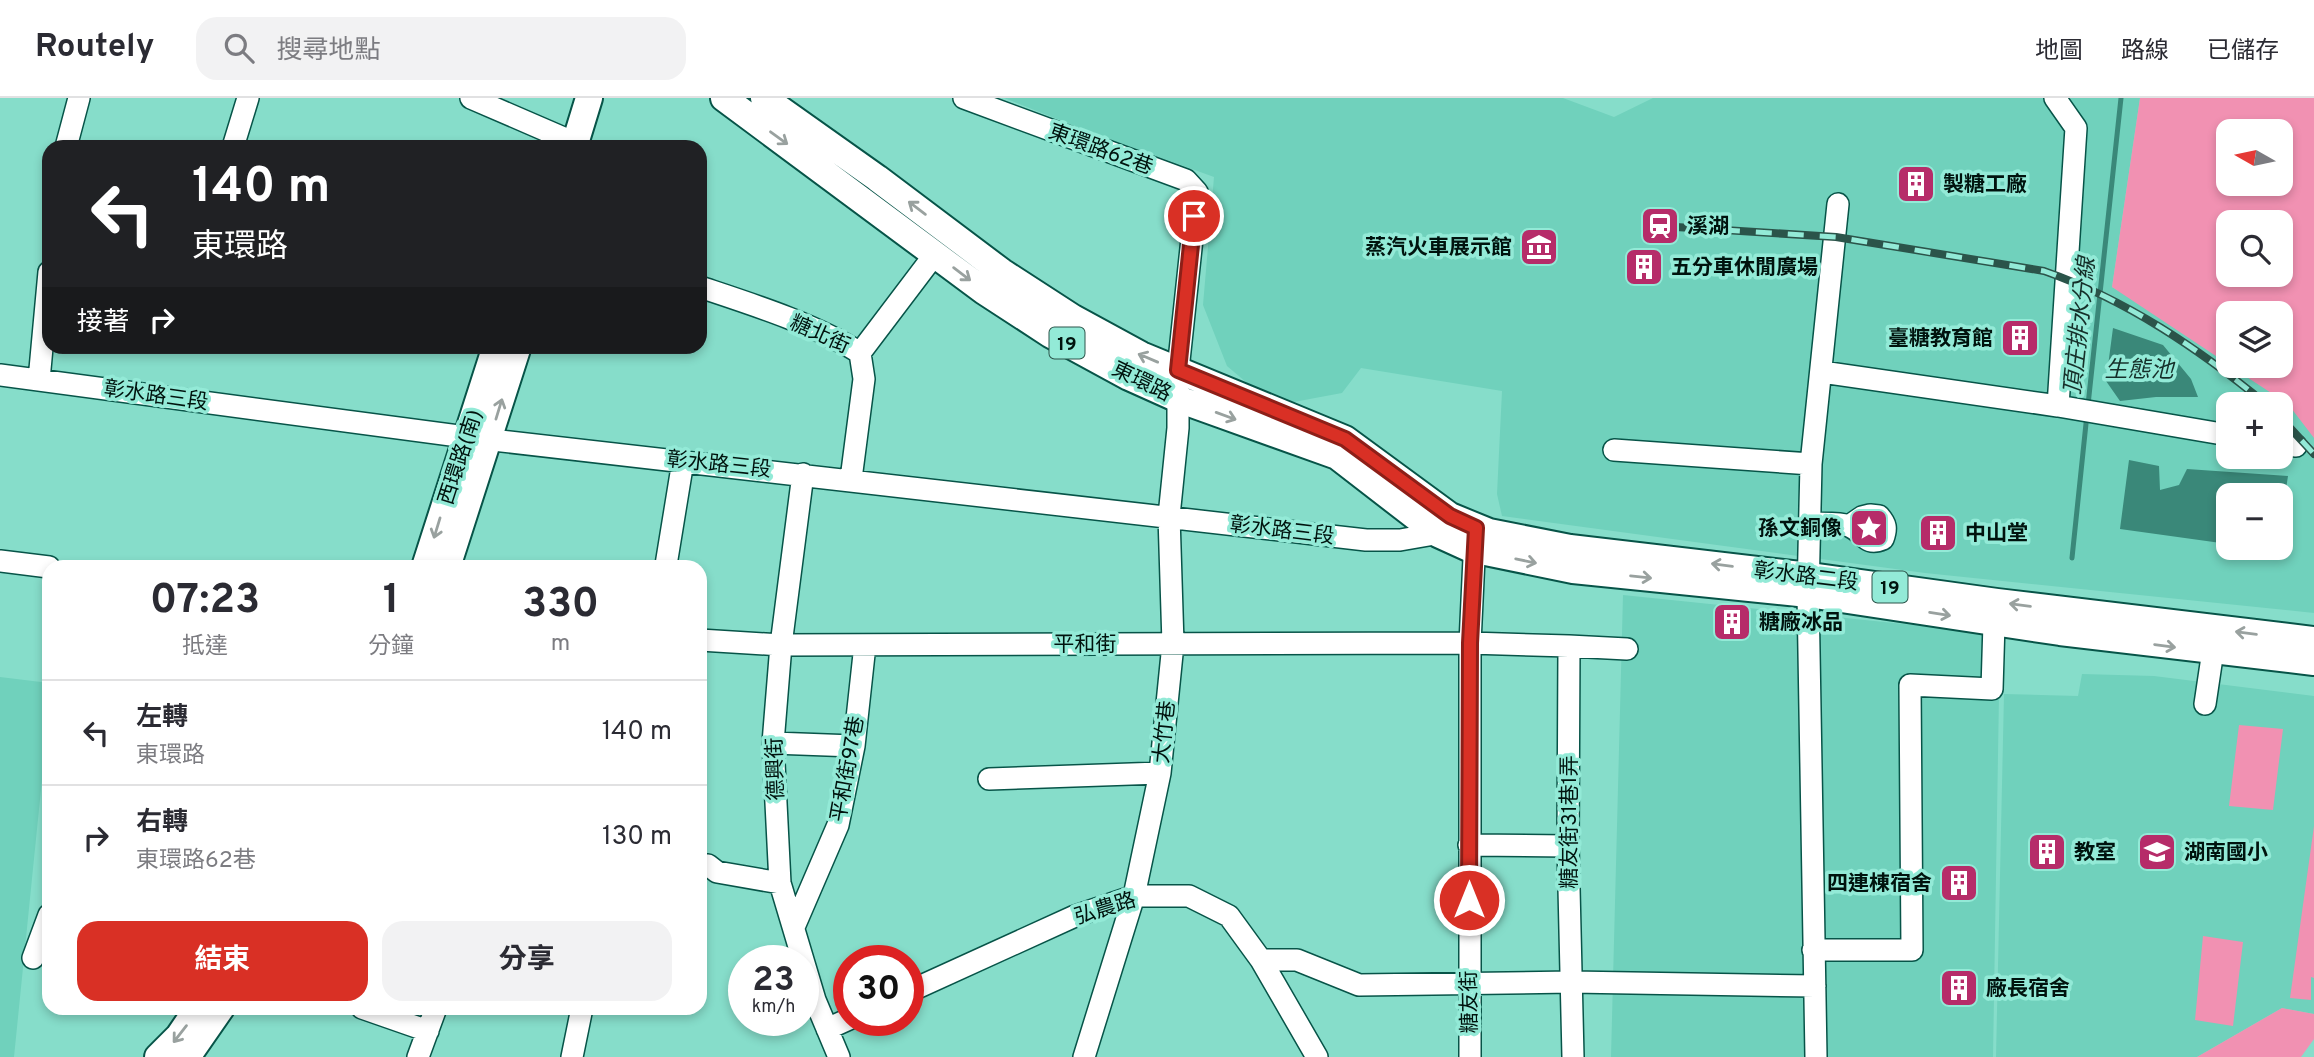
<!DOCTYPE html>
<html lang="zh-TW">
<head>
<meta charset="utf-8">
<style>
  :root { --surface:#fff; --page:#f2f2f3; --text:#2b2b33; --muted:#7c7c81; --line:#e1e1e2; --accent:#d93025 }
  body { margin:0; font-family:Overpass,"Noto Sans TC",sans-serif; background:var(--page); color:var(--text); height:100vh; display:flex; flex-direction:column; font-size:26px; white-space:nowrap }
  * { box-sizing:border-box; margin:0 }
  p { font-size:23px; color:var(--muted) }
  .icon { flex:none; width:38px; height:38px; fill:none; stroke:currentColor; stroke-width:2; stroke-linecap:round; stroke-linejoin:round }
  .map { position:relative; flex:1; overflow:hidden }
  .sheet { position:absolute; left:42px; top:462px; width:665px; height:455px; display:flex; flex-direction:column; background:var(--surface); border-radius:21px; box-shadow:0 4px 10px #0003 }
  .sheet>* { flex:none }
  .banner { position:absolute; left:42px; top:42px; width:665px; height:214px; border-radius:21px; box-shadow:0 4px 10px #0003; background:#202124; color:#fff; overflow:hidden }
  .needle { width:46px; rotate:279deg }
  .controls { position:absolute; left:2216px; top:21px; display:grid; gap:14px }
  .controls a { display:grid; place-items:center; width:77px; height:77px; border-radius:14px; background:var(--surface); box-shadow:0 4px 10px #0003; font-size:35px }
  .speed { position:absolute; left:728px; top:847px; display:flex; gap:14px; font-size:35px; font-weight:700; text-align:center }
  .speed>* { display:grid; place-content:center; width:91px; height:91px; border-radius:50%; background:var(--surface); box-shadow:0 4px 10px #0003; line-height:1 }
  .speed small { font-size:18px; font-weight:400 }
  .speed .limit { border:10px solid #d22; background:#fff; color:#111 }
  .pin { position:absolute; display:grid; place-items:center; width:60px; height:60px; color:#fff; margin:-30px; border:4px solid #fff; border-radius:50%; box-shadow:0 2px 7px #0007 }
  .me { position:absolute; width:77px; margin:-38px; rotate:0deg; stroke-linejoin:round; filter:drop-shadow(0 0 5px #0008) }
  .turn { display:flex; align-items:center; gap:24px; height:147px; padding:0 35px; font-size:32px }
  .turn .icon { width:91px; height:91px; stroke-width:2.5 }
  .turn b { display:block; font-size:49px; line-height:60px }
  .then { display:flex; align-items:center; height:66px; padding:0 35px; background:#0003; gap:14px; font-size:26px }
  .eta { display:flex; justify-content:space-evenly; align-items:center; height:119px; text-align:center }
  .eta b { font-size:42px; font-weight:700; line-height:49px }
  .button { display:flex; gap:14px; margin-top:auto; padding:14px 35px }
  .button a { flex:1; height:80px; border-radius:21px; background:var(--accent); color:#fff; font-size:28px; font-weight:700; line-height:80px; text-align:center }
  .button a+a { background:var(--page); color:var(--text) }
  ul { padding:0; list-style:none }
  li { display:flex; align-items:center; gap:21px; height:105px; padding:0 35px; border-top:2px solid var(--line) }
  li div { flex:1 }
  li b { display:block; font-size:26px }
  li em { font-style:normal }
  header { display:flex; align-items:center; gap:42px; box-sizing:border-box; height:98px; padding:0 35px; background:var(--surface); border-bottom:2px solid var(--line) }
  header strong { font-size:33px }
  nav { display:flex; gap:38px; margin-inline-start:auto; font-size:24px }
  .search { width:490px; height:63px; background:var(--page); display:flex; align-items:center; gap:18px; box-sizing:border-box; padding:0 24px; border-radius:21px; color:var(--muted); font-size:26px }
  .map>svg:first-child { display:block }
</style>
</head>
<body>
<header>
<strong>Routely</strong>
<div class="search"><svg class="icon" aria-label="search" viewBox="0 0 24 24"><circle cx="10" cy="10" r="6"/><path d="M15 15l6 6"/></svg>搜尋地點</div>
<nav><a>地圖</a><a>路線</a><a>已儲存</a></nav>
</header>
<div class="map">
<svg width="2314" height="959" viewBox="0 0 2314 959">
  <rect width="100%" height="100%" fill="#86ddca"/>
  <path fill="#70d1bc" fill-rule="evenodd" d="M1004,0H1563L1614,19L1653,0H2140L2112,189L2228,255V268H2245L2314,327V515L1925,475L1502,418L1497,396L1502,293L1361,270L1342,295L1315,300L1294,304L1278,300L1253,290L1227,268L1203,207L1214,79L1090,34ZM2228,306H2280V359H2228ZM2228,397H2280V450H2228Z
    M1623,497L2000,536L1993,959H1611Z
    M2082,576L2154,578L2314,598V916L2282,910L2197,959H1996L2004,596L2078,598Z
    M0,579L49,585V612L14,959H0Z"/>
  <path fill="#f191b2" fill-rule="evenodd" d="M2140,0H2314V340L2288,306L2230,268H2280V215H2228V266L2112,189ZM2228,33H2280V86H2228ZM2228,124H2280V177H2228Z
    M2239,627L2283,631L2273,712L2229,708Z
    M2314,728V880L2311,879V902L2290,900Z
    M2203,838L2243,844L2233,928L2195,922Z
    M2282,910L2314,916V941L2301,959H2197Z"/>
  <path fill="#3a8879" d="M2113,230L2163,247L2191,281L2198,299H2156L2120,303L2106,283Z
    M2129,362L2159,368L2160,392L2179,387L2187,371L2288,378L2280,430V397H2228V446L2120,431Z"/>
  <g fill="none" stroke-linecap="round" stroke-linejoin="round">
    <path stroke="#3a8879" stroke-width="5" d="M2088,307L2121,0
      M2072,460L2087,316"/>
    <defs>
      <path id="minor" d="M471,0L575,45
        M964,0L1186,82L1197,94L1178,272V330L1169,418L1173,546L1160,675L1134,798L1084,959
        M66,49L79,0
        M233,49L248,0
        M700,189C751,206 815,226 860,255L864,281L851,381
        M860,255L935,156
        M1822,274L2058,308L2076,30L2055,0
        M0,277L466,339L1366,442H1400L1446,434
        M39,282L49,174
        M2058,308L2228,337
        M2280,346L2296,348
        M1614,352L1811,366
        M803,376L781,547L773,645L780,785L815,902L839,959
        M1809,425C1820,426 1838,424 1849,428C1864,434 1865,449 1883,441C1887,430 1886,426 1879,418L1870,417L1862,419L1849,428
        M0,463L49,469
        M666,467L683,363
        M700,542L781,547L1470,545L1569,548
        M2205,606L2215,539
        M773,645L854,648
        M989,681L1160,675
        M1469,747L1568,748
        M708,767L717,774L780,785
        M794,829L838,727L854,648L865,547
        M1813,852H1912L1910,587L1992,591L1994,525
        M33,860L49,817
        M1261,862H1297L1359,887L1572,884L1815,888
        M908,894L1075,818L1134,798H1189L1229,818L1261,862L1317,959
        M362,910L428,933
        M827,931L849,921
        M418,959L436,910
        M572,959L582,910
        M1470,959V545L1475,439
        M1573,959L1568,748L1569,548L1627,551
        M1816,959L1808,496L1811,366L1838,106"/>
      <path id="major" d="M724,0L984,193L1050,236L1129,279L1178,301L1337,358L1438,436L1471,451L1573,472L1808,496L2060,534L2314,564
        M764,0L877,80L1002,174L1073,220L1141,257L1345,341L1450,418L1489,434L1570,450L1809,478L1997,504L2314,542
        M574,49L589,0
        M425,469L496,248
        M447,469L518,248
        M158,959L179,938L198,910
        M187,959L221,910"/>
    </defs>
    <use href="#minor" stroke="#075448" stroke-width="24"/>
    <use href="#major" stroke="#075448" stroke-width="30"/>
    <use href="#minor" stroke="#fff" stroke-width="21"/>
    <use href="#major" stroke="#fff" stroke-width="26"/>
    <defs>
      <path id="rail" d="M1660,128L1836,139L2044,173C2127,202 2199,251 2266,306
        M2280,319L2314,356"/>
    </defs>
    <use href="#rail" stroke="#2b544a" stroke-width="8"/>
    <use href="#rail" stroke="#93ead7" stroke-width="5" stroke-dasharray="16" stroke-linecap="butt"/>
  </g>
  <defs><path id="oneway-shaft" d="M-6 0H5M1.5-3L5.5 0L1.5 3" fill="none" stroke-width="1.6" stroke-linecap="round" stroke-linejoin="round" transform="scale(1.75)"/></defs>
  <g stroke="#99a19f">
    <use href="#oneway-shaft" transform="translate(779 40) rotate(36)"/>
    <use href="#oneway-shaft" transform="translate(917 110) rotate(-143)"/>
    <use href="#oneway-shaft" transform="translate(962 176) rotate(37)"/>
    <use href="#oneway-shaft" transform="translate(1148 260) rotate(-157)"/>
    <use href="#oneway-shaft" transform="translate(499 311) rotate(-73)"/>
    <use href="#oneway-shaft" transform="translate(1226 318) rotate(20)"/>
    <use href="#oneway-shaft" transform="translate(437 430) rotate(107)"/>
    <use href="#oneway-shaft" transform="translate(1526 463) rotate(12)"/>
    <use href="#oneway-shaft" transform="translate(1722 467) rotate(-173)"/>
    <use href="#oneway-shaft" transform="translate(1641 479) rotate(6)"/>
    <use href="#oneway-shaft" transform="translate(2020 507) rotate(-173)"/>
    <use href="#oneway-shaft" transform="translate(1940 516) rotate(9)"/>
    <use href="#oneway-shaft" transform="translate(2246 535) rotate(-173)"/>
    <use href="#oneway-shaft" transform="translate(2165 548) rotate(8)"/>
    <use href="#oneway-shaft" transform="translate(180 936) rotate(128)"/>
  </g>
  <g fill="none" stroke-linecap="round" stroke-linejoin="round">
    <defs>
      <path id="route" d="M1194,118L1178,272L1345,341L1450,418L1476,430L1470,545L1469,802"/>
    </defs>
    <use href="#route" stroke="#8d1f18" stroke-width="18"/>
    <use href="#route" stroke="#d93025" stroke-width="12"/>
  </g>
  <defs>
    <symbol id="building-square" viewBox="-11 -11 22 22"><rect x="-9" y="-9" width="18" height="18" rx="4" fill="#b62c69" stroke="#93ead7"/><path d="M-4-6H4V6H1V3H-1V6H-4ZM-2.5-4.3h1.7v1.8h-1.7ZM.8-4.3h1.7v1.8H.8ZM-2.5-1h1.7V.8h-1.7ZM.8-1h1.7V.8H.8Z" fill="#fff"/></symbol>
    <symbol id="station-square" viewBox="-11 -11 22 22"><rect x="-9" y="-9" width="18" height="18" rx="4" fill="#b62c69" stroke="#93ead7"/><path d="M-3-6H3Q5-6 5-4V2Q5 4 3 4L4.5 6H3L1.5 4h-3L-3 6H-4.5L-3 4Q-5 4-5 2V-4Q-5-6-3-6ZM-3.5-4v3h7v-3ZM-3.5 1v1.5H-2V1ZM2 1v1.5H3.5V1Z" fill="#fff"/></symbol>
    <symbol id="museum-square" viewBox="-11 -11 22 22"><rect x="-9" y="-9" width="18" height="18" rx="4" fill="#b62c69" stroke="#93ead7"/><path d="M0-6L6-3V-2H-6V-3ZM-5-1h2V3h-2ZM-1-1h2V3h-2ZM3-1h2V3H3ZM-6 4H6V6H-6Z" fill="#fff"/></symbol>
    <symbol id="sight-square" viewBox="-11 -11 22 22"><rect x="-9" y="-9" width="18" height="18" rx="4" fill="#b62c69" stroke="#93ead7"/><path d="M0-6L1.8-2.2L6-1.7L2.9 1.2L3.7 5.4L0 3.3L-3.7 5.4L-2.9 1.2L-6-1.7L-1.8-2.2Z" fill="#fff"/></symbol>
    <symbol id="school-square" viewBox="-11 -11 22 22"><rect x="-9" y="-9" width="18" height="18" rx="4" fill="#b62c69" stroke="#93ead7"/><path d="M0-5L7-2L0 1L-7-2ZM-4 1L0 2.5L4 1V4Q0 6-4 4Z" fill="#fff"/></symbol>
  </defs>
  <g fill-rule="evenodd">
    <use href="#building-square" x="1894" y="64" width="44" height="44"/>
    <use href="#station-square" x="1638" y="106" width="44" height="44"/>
    <use href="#museum-square" x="1517" y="127" width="44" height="44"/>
    <use href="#building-square" x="1622" y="147" width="44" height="44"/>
    <use href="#building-square" x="1998" y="218" width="44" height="44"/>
    <use href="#sight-square" x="1847" y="408" width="44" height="44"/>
    <use href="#building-square" x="1916" y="413" width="44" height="44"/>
    <use href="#building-square" x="1710" y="502" width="44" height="44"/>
    <use href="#building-square" x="2025" y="732" width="44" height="44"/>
    <use href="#school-square" x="2135" y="732" width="44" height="44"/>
    <use href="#building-square" x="1937" y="763" width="44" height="44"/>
    <use href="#building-square" x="1937" y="868" width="44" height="44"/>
  </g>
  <g text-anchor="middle" stroke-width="7" stroke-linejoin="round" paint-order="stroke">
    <g fill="#93ead7" stroke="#2c544a" stroke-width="2">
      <rect x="1049.5" y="229.5" width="35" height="31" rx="5"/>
      <rect x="1872.5" y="473.5" width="35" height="31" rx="5"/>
    </g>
    <g font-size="19" font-weight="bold" fill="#00130e">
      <text x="1067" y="252">19</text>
      <text x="1890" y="496">19</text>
    </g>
    <g font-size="21" fill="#00130e" stroke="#93ead7">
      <text transform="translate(1101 51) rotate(20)" y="7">東環路62巷</text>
      <text transform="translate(820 236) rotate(24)" y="7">糖北街</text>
      <text transform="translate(1142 283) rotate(26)" y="7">東環路</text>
      <text transform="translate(156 297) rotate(8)" y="7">彰水路三段</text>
      <text transform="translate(460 359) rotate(-72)" y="7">西環路(南)</text>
      <text transform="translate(719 366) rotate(6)" y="7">彰水路三段</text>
      <text transform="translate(1282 432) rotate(7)" y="7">彰水路三段</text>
      <text transform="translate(1806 478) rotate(7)" y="7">彰水路二段</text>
      <text x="1085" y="553">平和街</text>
      <text transform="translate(1164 634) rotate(-84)" y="7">大竹巷</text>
      <text transform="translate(775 671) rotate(-92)" y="7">德興街</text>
      <text transform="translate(847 671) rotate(-80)" y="7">平和街97巷</text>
      <text transform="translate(1569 724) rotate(-90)" y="7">糖友街31巷1弄</text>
      <text transform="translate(1105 810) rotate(-17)" y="7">弘農路</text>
      <text transform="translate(1469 904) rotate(-91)" y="7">糖友街</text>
    </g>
    <g font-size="21" font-weight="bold" fill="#00130e" stroke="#93ead7" text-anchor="start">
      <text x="1943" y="93">製糖工廠</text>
      <text x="1687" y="135">溪湖</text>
      <text x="1512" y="156" text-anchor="end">蒸汽火車展示館</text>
      <text x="1671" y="176">五分車休閒廣場</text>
      <text x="1993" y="247" text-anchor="end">臺糖教育館</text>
      <text x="1842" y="437" text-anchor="end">孫文銅像</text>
      <text x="1965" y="442">中山堂</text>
      <text x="1759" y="531">糖廠冰品</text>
      <text x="2074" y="761">教室</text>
      <text x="2184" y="761">湖南國小</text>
      <text x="1932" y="792" text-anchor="end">四連棟宿舍</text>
      <text x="1986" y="897">廠長宿舍</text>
    </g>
    <g font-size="23" font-style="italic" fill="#152f29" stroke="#93ead7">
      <text transform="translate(2079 228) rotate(-84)" y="8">頂庄排水分線</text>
      <text x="2139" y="279">生態池</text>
    </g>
  </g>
</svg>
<div class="controls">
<a><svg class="needle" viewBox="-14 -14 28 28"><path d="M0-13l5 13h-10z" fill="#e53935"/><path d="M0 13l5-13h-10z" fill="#7c7c81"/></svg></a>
<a><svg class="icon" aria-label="search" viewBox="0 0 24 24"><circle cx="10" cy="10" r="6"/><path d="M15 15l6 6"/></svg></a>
<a><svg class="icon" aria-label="layers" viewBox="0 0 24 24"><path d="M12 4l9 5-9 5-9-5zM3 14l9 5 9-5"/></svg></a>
<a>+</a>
<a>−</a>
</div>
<div class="speed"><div>23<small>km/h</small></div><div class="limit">30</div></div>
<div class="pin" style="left:1194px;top:118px;background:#d93025"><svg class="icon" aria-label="arrive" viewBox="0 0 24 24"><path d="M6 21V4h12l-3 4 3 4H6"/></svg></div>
<svg class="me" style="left:1469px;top:802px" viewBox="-20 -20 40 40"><circle r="17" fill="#d93025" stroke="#fff" stroke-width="3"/><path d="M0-11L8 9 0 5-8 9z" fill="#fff"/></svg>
<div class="banner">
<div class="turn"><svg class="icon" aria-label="left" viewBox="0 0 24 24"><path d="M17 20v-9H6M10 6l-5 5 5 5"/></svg><div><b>140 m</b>東環路</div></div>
<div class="then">接著<svg class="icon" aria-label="right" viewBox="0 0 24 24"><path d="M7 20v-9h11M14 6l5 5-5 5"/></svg></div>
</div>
<section class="sheet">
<div class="eta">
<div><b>07:23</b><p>抵達</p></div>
<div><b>1</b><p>分鐘</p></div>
<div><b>330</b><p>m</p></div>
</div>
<ul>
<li><svg class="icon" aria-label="left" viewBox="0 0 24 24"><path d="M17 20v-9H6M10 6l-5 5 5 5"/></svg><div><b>左轉</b><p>東環路</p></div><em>140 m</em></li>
<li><svg class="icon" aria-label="right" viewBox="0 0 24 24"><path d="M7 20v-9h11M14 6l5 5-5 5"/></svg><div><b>右轉</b><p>東環路62巷</p></div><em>130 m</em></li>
</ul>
<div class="button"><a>結束</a><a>分享</a></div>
</section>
</div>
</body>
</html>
